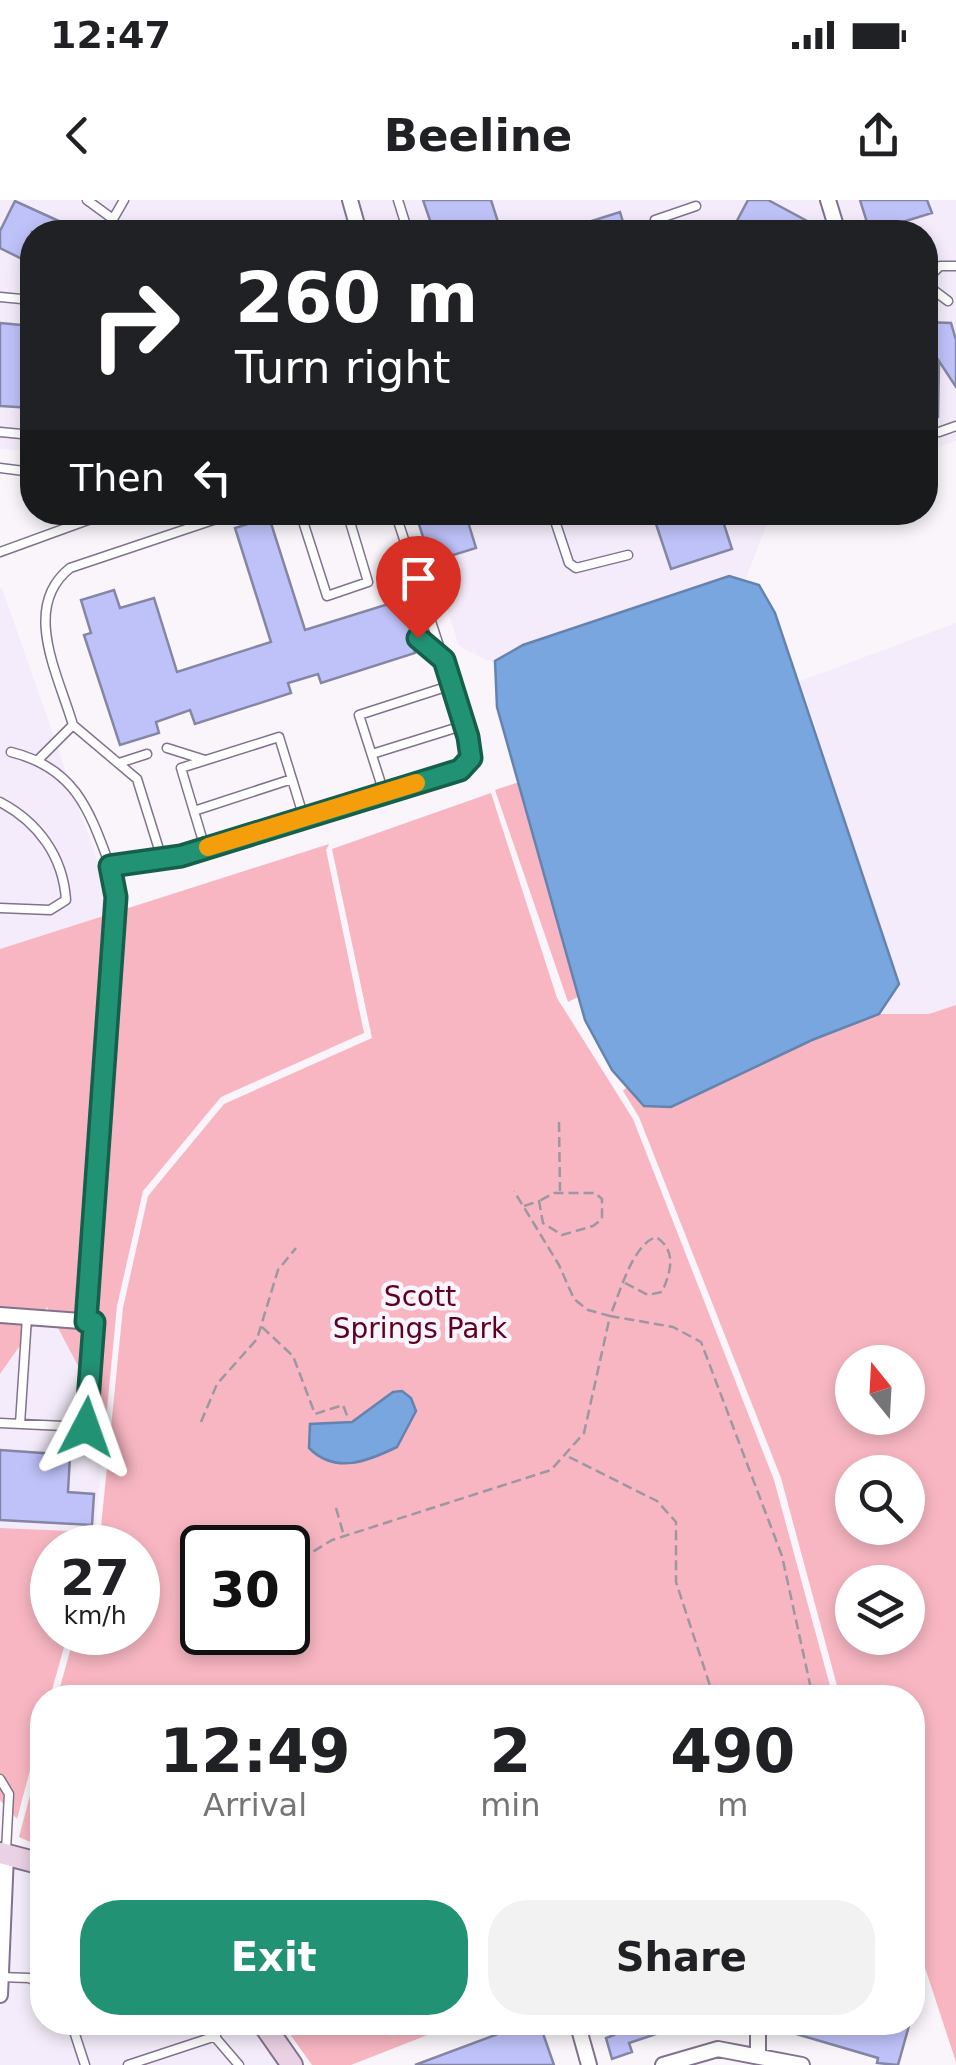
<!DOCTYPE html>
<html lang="en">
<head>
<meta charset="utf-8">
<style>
  :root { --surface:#fff; --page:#f2f2f2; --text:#202124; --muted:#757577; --accent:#229274 }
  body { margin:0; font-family:"DejaVu Sans",sans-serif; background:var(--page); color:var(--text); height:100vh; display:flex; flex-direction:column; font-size:38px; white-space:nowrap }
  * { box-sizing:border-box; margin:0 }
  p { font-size:32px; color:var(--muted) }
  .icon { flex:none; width:55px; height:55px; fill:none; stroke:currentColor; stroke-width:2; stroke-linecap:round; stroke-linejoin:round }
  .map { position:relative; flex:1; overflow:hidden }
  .side { position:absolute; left:30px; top:1485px; width:895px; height:350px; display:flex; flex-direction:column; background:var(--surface); border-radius:40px; box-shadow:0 5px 15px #0003 }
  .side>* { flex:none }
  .top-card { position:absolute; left:20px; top:20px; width:918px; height:305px; border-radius:40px; box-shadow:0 5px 15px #0003; background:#202124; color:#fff; overflow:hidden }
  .needle { width:65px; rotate:342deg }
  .buttons { position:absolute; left:835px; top:1145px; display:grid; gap:20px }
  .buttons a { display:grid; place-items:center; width:90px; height:90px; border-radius:50%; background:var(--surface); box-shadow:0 5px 15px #0003; font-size:50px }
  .speed { position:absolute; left:30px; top:1325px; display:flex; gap:20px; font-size:50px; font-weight:700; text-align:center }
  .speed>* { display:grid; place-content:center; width:130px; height:130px; border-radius:50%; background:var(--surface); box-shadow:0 5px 15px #0003; line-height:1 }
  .speed small { font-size:25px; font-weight:400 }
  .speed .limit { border:5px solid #111; border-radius:15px; background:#fff; color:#111 }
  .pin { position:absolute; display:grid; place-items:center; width:85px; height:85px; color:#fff; margin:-102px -42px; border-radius:50% 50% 50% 0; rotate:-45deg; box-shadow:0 0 10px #0007 }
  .pin .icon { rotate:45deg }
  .me { position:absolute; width:110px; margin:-55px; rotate:4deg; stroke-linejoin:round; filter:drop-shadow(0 0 8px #0008) }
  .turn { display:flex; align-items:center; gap:35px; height:210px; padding:0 50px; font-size:45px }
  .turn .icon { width:130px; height:130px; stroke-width:2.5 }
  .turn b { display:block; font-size:70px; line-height:85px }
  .then { display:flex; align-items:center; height:95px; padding:0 50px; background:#0003; gap:20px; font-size:38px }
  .eta { display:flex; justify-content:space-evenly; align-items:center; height:170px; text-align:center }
  .eta b { font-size:60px; font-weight:800; line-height:70px }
  .button { display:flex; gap:20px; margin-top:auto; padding:20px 50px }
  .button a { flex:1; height:115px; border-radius:40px; background:var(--accent); color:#fff; font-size:40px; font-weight:800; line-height:115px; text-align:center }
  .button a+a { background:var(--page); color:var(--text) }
  .status { display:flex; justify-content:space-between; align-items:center; height:70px; padding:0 50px; background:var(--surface); direction:ltr }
  .status svg { height:28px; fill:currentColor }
  header { display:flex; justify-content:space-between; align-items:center; height:130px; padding:0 50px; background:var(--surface); font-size:45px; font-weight:800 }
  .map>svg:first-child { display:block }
</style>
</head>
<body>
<div class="status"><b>12:47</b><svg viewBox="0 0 49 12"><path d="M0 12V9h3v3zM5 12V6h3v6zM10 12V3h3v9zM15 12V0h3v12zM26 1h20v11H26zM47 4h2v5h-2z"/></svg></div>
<header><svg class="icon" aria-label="back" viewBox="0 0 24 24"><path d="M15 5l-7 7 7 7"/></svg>Beeline<svg class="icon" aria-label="share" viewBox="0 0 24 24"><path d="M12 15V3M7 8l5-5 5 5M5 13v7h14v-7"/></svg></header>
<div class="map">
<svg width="956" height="1865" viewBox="0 0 956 1865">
  <rect width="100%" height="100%" fill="#f9f5fb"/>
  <path fill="#f4ecfa" d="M0,0H956V241L925,251V32H359L355,21L322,32H32V251L0,249Z
    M416,313H771L745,381L729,376L495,464L459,446Z
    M2,388L115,712L0,749V389Z
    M956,423V805L929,814H879L899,784L800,481Z
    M47,1107L106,1219L95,1332L0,1328V1174Z
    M0,1662L42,1672V1822L253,1823L283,1865H0Z"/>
  <path fill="#f7b6c2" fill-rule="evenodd" d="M519,582L580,796L568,802L495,590Z
    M491,593L557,798L633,919L774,1280L833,1497L57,1498L75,1433L138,1432V1348L99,1347L123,1108L148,996L224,904L372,838L332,649ZM202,1348H288V1432H202Z
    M329,644L326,650L364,833L221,897L143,991L117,1106L106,1219L47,1107L0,1174V749Z
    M956,805V1862L913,1731L912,1498L840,1497L781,1278L639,917L623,891L627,887L645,906L879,814H929ZM852,1162H908V1218H852ZM852,1272H908V1328H852ZM852,1382H908V1438H852Z
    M0,1328L95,1332L91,1347L52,1348V1432L68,1433L50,1497L42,1498V1525L17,1619L0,1600Z
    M42,1550V1647L19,1637Z
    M282,1823H458L351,1865H312Z"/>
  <path fill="#79a6df" stroke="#6583ae" stroke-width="2.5" d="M729,376L759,385L775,413L899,784L879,814L812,840L671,907L644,906L612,870L585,820L497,507L495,461L523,445Z
    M402,1191L411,1198L416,1211L397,1247C368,1261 336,1275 309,1248L310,1224L352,1222L393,1192Z"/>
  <path fill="#bfc2f9" stroke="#8486a3" stroke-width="2.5" d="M423,0H491L498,22L464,32H434Z
    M748,0H768L809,22L804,32H731Z
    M860,0H927L932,13L870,32Z
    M15,1L83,32H32V64L0,48V31Z
    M620,12L626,32H563V30Z
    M925,122L951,123L956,140V187L939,161L938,217L925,221Z
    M0,123L32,126V208L0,206Z
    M415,312H465L476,348L431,362Z
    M692,312H720L732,349L671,369L656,324Z
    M269,317L305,430L398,401L405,417L417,415L422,431L411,434L415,453L321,483L318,474L288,483L291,493L195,524L190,510L156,522L159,533L120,545L84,435L91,433L81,400L114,390L120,408L154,398L177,472L271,442L235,328Z
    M0,1250L70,1255L68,1292L94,1294L92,1325L0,1320Z
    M530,1822H539L554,1865H415Z
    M610,1822H683V1825L629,1843L632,1852L612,1859L606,1838L614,1835Z
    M769,1822H910L898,1865L877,1863L878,1858L769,1826Z"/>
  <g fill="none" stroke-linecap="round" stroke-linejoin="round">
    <defs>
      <path id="lane" d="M87,0L113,19L124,0
        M398,0L408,32
        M657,32L655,20L696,6
        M0,97L32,100
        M948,101L932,89L930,76L940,66H956
        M0,232L32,235
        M939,232L956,226
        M0,268L32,272
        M300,312L327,396L368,382L347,312
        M552,312L569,363L576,368L628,355
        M0,352L110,312
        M410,412L414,377
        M418,437L441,458
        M73,525L137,579L162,659
        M167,548L205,560
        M11,552C75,568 89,609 110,666L181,656L460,570L471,558L469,537L395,312
        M372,554L465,525
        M39,559L73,525C58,474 21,407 70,368L237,312
        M119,563L147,554
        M384,593L359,515L452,485
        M0,602C38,622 63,656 66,700L50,710L0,708
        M194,611L292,579
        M205,648L181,568L279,537L304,618
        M87,1120L115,697L110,666
        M0,1223L85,1227
        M20,1224L27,1117
        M0,1579L9,1594L6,1651
        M0,1777L29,1778L42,1784
        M71,1822L85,1865
        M202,1822L239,1865
        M128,1865L216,1836"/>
      <path id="street" d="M350,0L359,32
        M828,0L836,26
        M0,1115L94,1122L86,1227
        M0,1795L6,1655
        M577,1822L589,1865
        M758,1856V1822
        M663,1865L718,1849L802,1865"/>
      <path id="secondary" d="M0,1653L42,1664
        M262,1822L292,1865"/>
    </defs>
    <use href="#lane" stroke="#81728d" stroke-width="11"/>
    <use href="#street" stroke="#81728d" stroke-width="18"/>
    <use href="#secondary" stroke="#81728d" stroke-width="24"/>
    <path stroke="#9c97a0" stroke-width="2.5" stroke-dasharray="10 5" stroke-linecap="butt" d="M559,922L560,991
      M524,1006L539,1001L543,1023L562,1035L593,1026L602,1019V999L595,993H554L539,1001
      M625,1083L648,1095L662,1092C671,1072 677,1050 656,1037C632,1045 620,1093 610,1116L673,1127L701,1142L782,1356L813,1498
      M262,1127L293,1156L315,1214L343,1205L348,1218
      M201,1222L217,1184L257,1139L278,1070L296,1048
      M569,1257L657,1301L676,1322V1382L714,1498
      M336,1308L344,1336
      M288,1367L332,1340L551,1270L584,1233L610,1116L588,1110L574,1099L559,1065L514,991"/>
    <use href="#lane" stroke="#fff" stroke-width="8"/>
    <use href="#street" stroke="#fff" stroke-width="14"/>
    <use href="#secondary" stroke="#ead1e3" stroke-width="20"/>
  </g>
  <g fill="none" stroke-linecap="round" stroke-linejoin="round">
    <defs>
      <path id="route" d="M86,1227L94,1122H86L116,697L110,666L181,656L460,570L471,558L468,537L444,460L418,438"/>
    </defs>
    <use href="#route" stroke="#165f4b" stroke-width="25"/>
    <use href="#route" stroke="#229274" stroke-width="18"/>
    <path stroke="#f59e0b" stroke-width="18" d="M208,647L416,583"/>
  </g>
  <g text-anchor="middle" stroke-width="9" stroke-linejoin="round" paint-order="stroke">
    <g font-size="28" fill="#5e0025" stroke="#f9f5fb">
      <text x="420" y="1106">Scott<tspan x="420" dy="32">Springs Park</tspan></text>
    </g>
  </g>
</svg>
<div class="buttons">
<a><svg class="needle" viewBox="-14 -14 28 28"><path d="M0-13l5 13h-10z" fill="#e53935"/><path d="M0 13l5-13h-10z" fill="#757577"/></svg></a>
<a><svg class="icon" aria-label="search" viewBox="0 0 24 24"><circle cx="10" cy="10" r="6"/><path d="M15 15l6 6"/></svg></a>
<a><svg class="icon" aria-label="layers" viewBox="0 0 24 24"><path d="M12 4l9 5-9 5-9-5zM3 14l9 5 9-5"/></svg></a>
</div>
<div class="speed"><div>27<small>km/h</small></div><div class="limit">30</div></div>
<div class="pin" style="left:418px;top:438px;background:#d93025"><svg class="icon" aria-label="arrive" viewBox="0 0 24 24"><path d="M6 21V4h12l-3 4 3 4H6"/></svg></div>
<svg class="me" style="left:86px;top:1227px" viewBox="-20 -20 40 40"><path d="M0-17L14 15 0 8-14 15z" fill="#229274" stroke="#fff" stroke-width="4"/></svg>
<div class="top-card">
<div class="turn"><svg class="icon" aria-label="right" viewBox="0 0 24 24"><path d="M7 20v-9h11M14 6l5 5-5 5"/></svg><div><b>260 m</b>Turn right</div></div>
<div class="then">Then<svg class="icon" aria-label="left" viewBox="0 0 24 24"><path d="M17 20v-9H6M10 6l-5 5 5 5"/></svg></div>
</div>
<section class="side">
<div class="eta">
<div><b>12:49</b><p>Arrival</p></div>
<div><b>2</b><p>min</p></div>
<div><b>490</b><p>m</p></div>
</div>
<div class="button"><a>Exit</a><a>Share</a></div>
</section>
</div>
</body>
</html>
